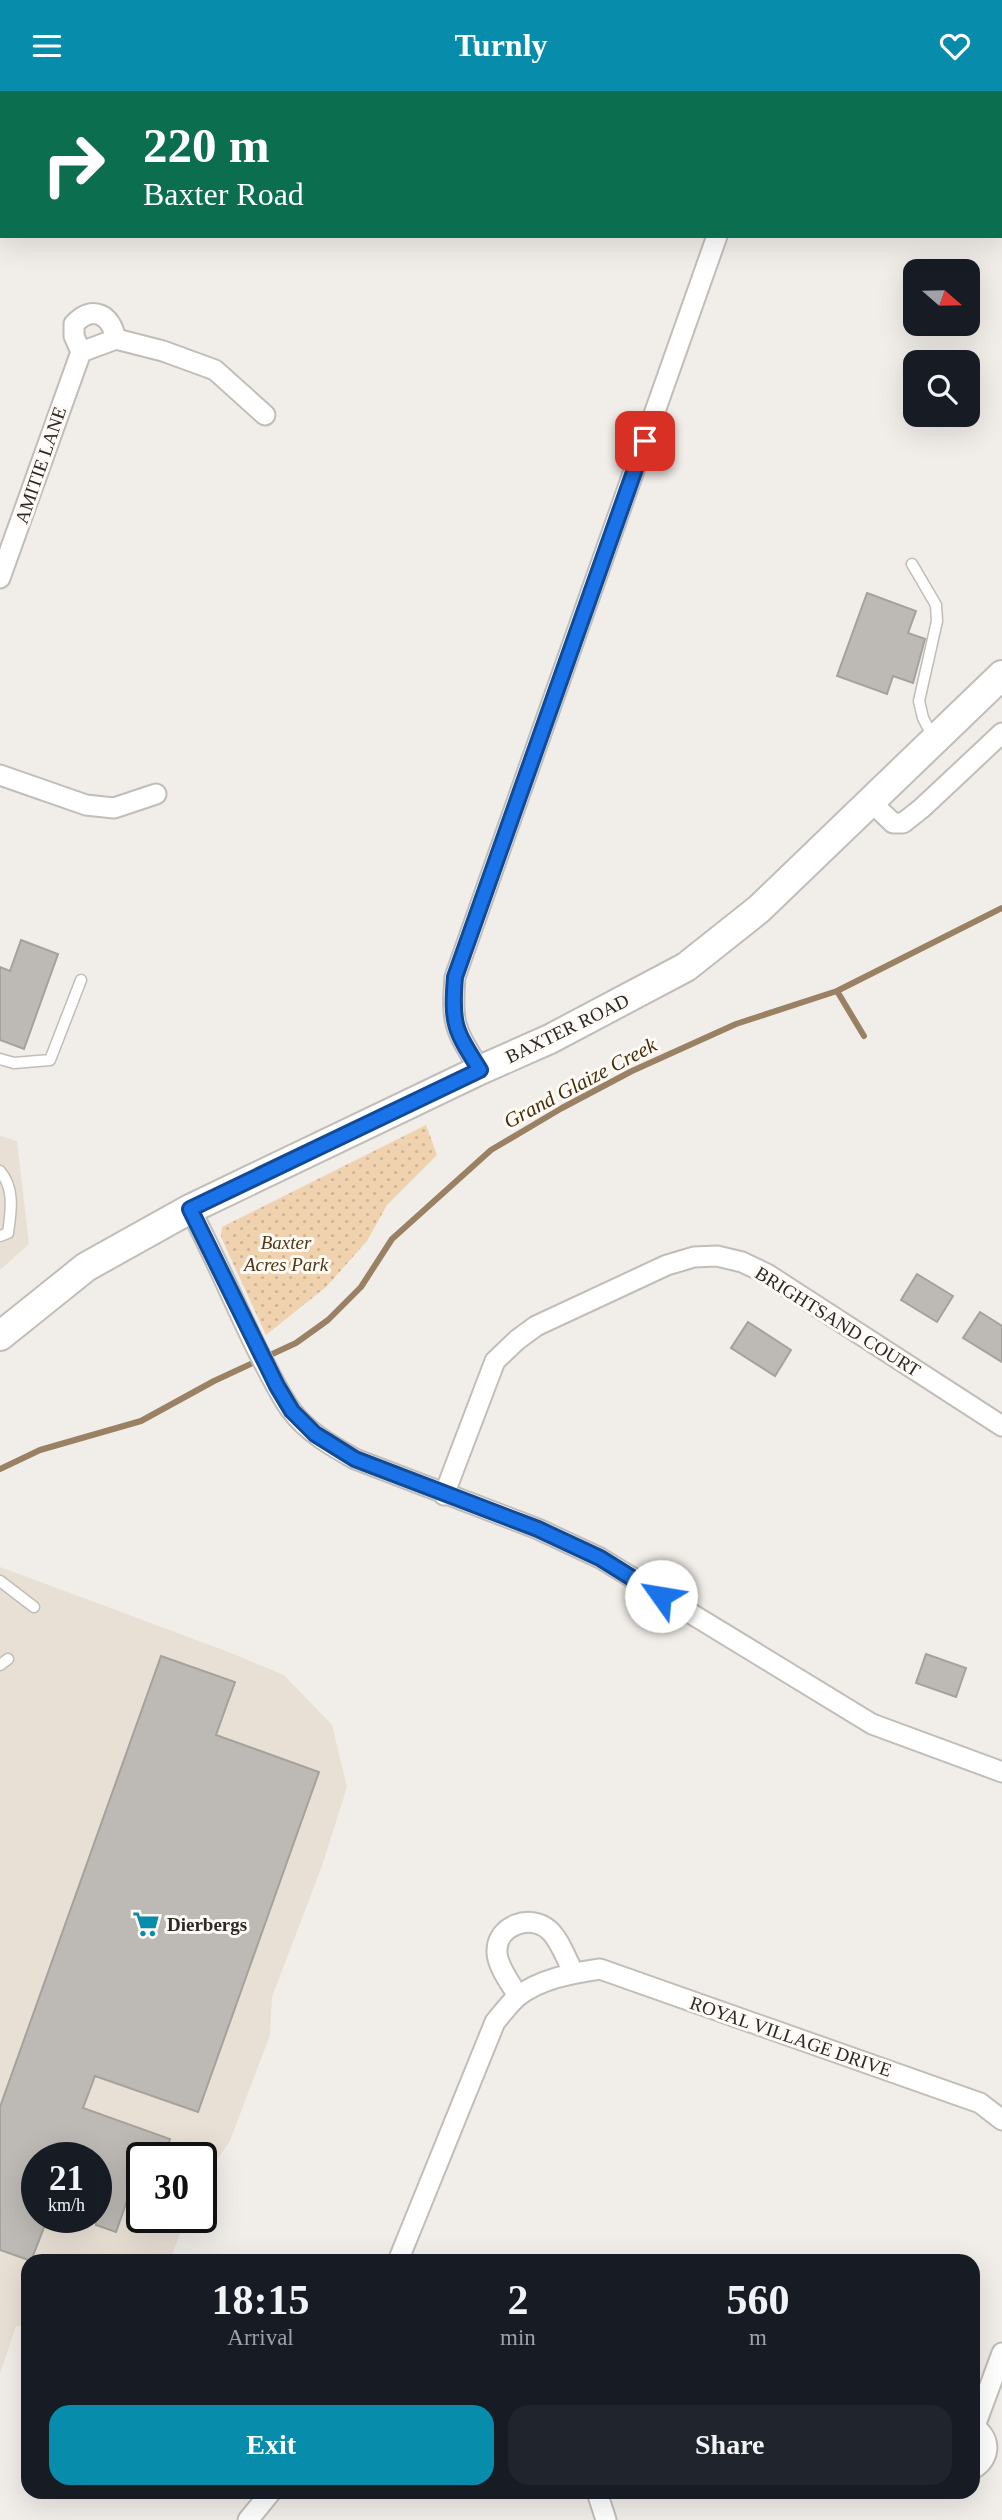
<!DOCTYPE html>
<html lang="en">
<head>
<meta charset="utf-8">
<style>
  :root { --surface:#171b24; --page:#20242c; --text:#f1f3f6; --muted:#9ea1a6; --accent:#078cac }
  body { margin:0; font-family:"Times New Roman",serif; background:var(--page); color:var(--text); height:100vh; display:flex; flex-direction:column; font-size:26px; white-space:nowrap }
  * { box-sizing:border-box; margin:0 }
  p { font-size:23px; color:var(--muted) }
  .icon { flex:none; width:38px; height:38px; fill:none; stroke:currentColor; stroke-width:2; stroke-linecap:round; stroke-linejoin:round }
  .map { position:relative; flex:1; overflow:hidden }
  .panel { position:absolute; left:21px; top:2163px; width:959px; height:245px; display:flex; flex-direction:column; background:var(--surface); border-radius:21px; box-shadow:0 7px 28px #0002 }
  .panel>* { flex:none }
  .top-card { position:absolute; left:0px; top:0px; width:1003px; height:147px; box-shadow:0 7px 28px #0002; background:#0b6e4f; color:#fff; overflow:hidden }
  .needle { width:46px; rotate:110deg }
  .controls { position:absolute; left:903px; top:168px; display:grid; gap:14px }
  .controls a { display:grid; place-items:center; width:77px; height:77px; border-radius:14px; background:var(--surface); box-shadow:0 7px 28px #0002; font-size:35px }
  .speed { position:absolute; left:21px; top:2051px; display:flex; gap:14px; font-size:35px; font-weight:700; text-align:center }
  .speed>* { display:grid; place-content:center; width:91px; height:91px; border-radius:50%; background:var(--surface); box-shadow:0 7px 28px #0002; line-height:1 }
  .speed small { font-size:18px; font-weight:400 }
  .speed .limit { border:4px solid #111; border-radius:10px; background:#fff; color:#111 }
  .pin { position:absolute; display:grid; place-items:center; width:60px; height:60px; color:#fff; margin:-30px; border-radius:14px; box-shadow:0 4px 10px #0006 }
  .me { position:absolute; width:77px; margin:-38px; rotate:302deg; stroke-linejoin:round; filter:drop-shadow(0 0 5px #0008) }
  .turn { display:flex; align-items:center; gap:24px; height:147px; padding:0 28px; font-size:32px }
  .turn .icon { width:91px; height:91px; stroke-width:2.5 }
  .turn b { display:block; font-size:49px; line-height:60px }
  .eta { display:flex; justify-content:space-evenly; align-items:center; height:119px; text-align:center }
  .eta b { font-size:42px; font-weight:600; line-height:49px }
  .button { display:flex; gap:14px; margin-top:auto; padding:14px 28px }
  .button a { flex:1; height:80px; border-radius:21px; background:var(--accent); color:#fff; font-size:28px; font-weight:600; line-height:80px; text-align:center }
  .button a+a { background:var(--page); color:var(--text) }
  header { display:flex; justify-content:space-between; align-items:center; height:91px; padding:0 28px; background:var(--accent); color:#fff; font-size:32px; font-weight:600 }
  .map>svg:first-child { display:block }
</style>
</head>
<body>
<header><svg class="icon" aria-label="menu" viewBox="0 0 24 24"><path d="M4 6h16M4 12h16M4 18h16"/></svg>Turnly<svg class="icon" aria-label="heart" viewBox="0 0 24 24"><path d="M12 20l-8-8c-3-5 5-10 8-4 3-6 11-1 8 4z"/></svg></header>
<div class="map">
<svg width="1002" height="2429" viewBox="0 0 1002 2429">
  <defs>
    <pattern id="green-dots" width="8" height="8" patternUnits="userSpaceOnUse" patternTransform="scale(1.75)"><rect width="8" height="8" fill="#f0d2af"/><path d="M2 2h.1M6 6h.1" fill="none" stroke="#ceb497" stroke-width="1.8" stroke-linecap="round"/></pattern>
  </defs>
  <rect width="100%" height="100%" fill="#f1ede8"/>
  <path fill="#e9e0d5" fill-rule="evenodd" d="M0,1045L17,1050L29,1153L0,1179Z
    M0,1476L226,1560L284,1584L332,1634L347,1696L322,1775L272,1906L270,1944L230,2050L201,2091V2067H142V2126H186L170,2170H28V2235H16L0,2283ZM37,2067H96V2126H37Z"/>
  <path fill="url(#green-dots)" d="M426,1034L437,1064L387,1114L367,1150L326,1196L266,1244L221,1146L222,1136Z"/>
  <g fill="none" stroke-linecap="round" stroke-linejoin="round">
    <path stroke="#9a8163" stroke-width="6" d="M837,900L864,945
      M0,1378L40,1359L141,1330L214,1290L296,1252L328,1229L361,1196L392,1148L491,1059L562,1017L632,980L736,933L837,900L1002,817"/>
  </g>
  <path fill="#bdb9b4" stroke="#a5a19d" stroke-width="2" d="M867,502L916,520L908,542L925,548L913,592L893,585L887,603L837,585Z
    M21,849L58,863L24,958L0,949V876L10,880Z
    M917,1183L953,1205L937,1231L901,1209Z
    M980,1221L1002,1235V1271L963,1247Z
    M748,1231L791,1259L775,1285L731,1257Z
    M926,1563L966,1577L956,1606L916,1592Z
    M161,1565L235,1591L216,1644L319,1681L198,2021L95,1985L83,2017L170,2048L164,2067H142L116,2141L96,2134V2067H37V2126H48L31,2170L0,2159V2016Z"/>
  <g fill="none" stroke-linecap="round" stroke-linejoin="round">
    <defs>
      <path id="service" d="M912,473L936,514L937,530L919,610L923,627L933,646
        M0,968L14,972L50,969L81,889
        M0,1080C15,1098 11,1120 8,1142L0,1145
        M0,1490L34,1516
        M0,1574L8,1568"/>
      <path id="minor" d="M81,261L74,245V233C94,212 111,225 116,248
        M0,487L81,261L116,248L163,260L215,279L265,324
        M0,684L86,714L114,717L156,703
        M870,710L893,732H903L922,717L1002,642
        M480,979C455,938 451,934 455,886L717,145
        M190,1118C216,1167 237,1219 262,1268C271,1285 280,1304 291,1319C307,1341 332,1355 355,1368L538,1438L600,1467L872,1633L1002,1681
        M444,1404L495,1270L517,1249L536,1235L667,1174L694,1166L717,1165L742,1171L767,1183L1002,1335
        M518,1905C511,1893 497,1875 497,1861C496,1835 530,1822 549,1839C560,1849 566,1868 574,1882
        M398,2170L495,1931C502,1923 509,1913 517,1906C539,1888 573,1882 600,1878L980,2012L1002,2029
        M973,2335C991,2346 992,2367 973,2378
        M975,2335L1002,2262
        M597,2401L606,2429
        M248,2429L271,2401"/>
      <path id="secondary" d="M0,1245L86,1176L190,1118L480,979L550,948L686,876L759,818L1002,584"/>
    </defs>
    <use href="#service" stroke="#c1bdb8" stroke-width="13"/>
    <use href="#minor" stroke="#c1bdb8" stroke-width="23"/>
    <use href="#secondary" stroke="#c1bdb8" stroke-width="32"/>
    <use href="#service" stroke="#fff" stroke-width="10"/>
    <use href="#minor" stroke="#fff" stroke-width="19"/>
    <use href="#secondary" stroke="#fff" stroke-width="28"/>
  </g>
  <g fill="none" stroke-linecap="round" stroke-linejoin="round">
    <defs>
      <path id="route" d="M645,350L455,886C451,934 455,939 480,979L190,1118L277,1295L292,1320L315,1343L355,1368L538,1438L600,1467L661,1505"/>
    </defs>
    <use href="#route" stroke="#114b97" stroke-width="18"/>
    <use href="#route" stroke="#1a73e8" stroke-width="12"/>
  </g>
  <defs>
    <symbol id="supermarket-bare" viewBox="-9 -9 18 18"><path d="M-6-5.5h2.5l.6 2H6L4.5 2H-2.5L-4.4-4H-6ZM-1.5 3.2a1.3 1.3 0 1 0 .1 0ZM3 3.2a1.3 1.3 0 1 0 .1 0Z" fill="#078cac" stroke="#fefaf5" stroke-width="2.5" paint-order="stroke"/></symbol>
  </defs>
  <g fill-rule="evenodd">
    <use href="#supermarket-bare" x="127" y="1814" width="38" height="38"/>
  </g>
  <g text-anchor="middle" stroke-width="6" stroke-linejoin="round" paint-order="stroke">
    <g font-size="19" fill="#2b2928" stroke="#fefaf5">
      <text transform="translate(40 374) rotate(-71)" y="7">AMITIE LANE</text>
      <text transform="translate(567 937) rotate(-26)" y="7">BAXTER ROAD</text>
      <text transform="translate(838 1230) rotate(32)" y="7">BRIGHTSAND COURT</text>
      <text transform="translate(791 1945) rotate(19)" y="7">ROYAL VILLAGE DRIVE</text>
    </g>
    <g font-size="19" font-style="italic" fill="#4f3614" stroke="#fefaf5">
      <text x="286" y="1158">Baxter<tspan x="286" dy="22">Acres Park</tspan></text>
    </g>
    <g font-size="19" font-weight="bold" fill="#2b2928" stroke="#fefaf5" text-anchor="start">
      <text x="167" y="1840">Dierbergs</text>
    </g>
    <g font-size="21" font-style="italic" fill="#462d09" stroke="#fefaf5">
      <text transform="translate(580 992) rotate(-28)" y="7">Grand Glaize Creek</text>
    </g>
  </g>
</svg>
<div class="controls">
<a><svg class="needle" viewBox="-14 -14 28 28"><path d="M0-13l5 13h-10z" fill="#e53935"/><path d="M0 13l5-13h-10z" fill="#9ea1a6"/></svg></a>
<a><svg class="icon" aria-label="search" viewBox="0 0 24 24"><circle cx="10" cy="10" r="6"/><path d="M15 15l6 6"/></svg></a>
</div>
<div class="speed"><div>21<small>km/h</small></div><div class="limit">30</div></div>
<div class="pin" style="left:645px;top:350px;background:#d93025"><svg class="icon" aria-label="arrive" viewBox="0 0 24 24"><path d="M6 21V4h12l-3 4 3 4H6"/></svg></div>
<svg class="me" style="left:661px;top:1505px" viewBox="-20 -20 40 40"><circle r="19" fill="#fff"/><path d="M0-13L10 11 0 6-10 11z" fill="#1a73e8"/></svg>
<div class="top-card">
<div class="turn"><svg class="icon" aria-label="right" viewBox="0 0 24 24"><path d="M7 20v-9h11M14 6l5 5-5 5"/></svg><div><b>220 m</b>Baxter Road</div></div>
</div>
<section class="panel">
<div class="eta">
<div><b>18:15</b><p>Arrival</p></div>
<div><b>2</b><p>min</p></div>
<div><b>560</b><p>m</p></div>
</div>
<div class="button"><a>Exit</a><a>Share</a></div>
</section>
</div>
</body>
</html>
